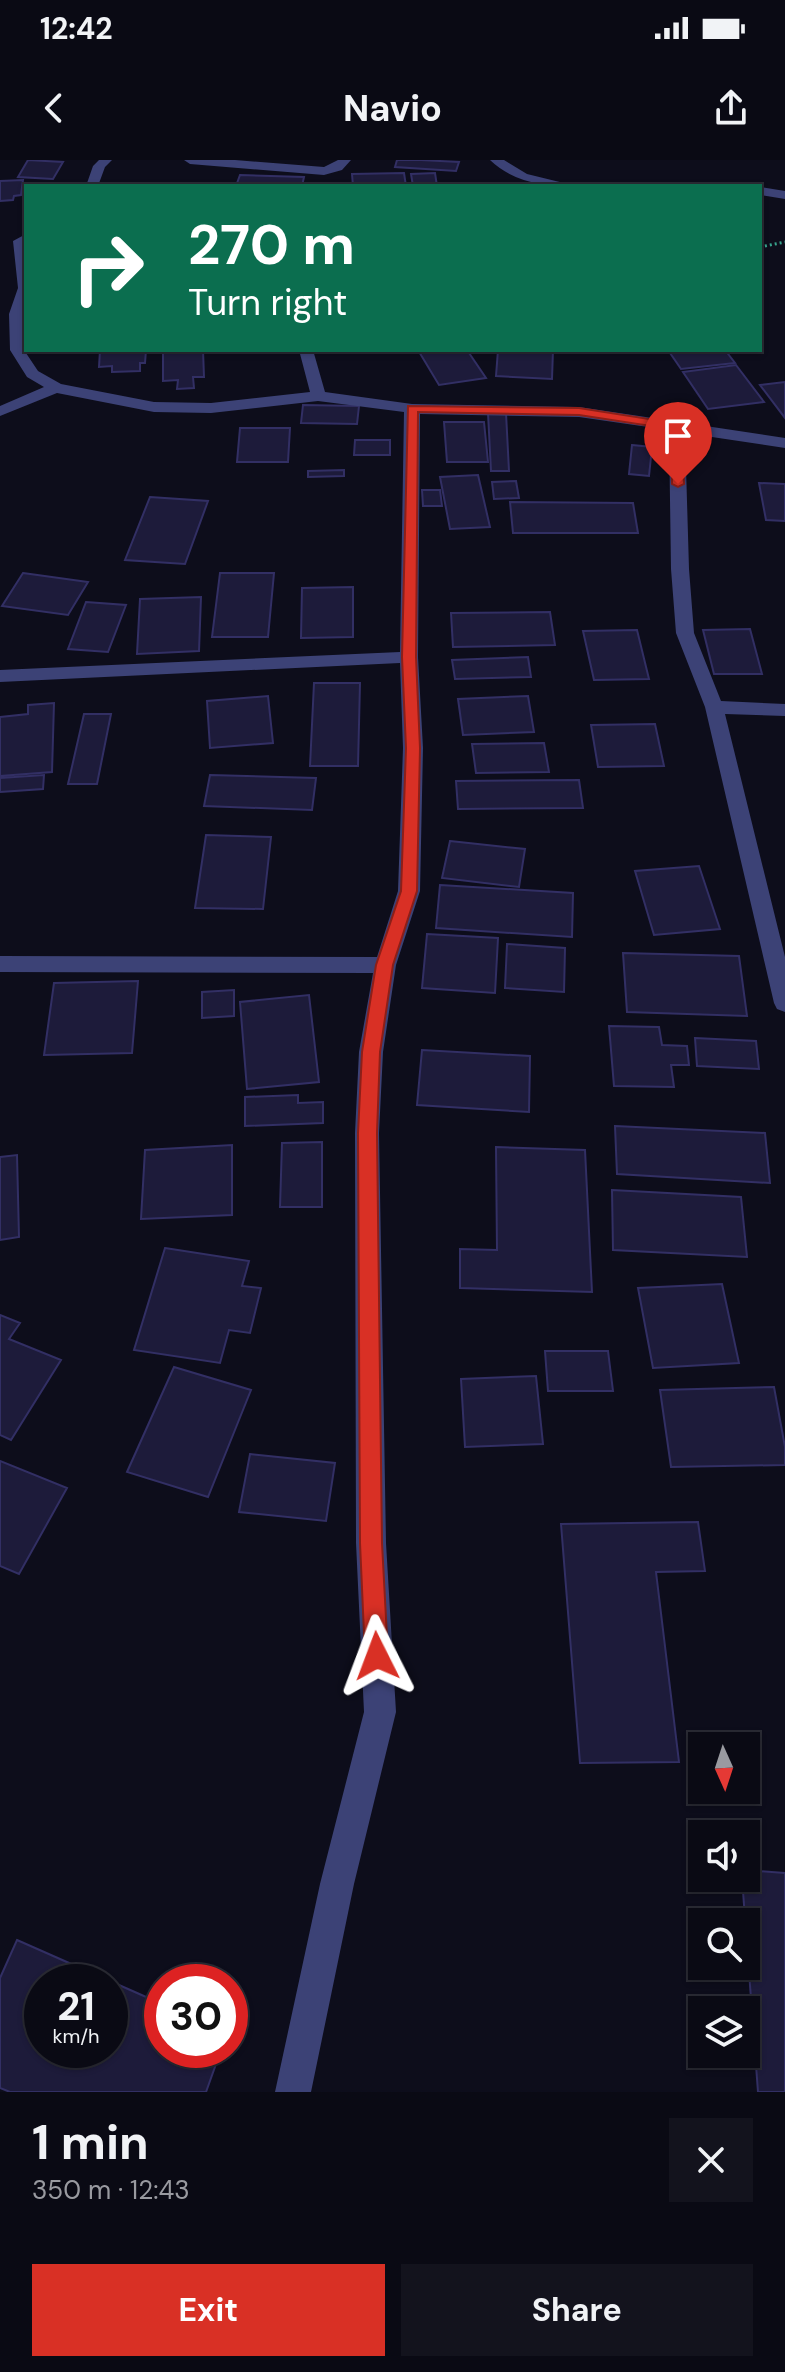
<!DOCTYPE html>
<html lang="en">
<head>
<meta charset="utf-8">
<style>
  body { margin:0; font-family:"DM Sans",sans-serif; background:#13131d; color:#f1f3f6; height:100vh; display:flex; flex-direction:column; font-size:30px; white-space:nowrap }
  * { box-sizing:border-box; margin:0 }
  p { font-size:26px; color:#999aa0 }
  .icon { flex:none; width:44px; height:44px; fill:none; stroke:currentColor; stroke-width:2; stroke-linecap:round; stroke-linejoin:round }
  .map { position:relative; height:1932px; overflow:hidden }
  .details { display:flex; flex-direction:column; background:#0a0a14; flex:1 }
  .details>* { flex:none }
  .guide { position:absolute; left:24px; top:24px; width:738px; height:168px; border-radius:0px; box-shadow:0 2px 6px #0004,0 0 0 2px #2a2b34; background:#0b6e4f; color:#fff; overflow:hidden }
  .needle { width:52px; rotate:177deg }
  .tools { position:absolute; left:688px; top:1572px; display:grid; gap:16px }
  .tools a { display:grid; place-items:center; width:72px; height:72px; border-radius:0px; background:#0a0a14; box-shadow:0 2px 6px #0004,0 0 0 2px #2a2b34; font-size:40px }
  .speed { position:absolute; left:24px; top:1804px; display:flex; gap:16px; font-size:40px; font-weight:700; text-align:center }
  .speed>* { display:grid; place-content:center; width:104px; height:104px; border-radius:50%; background:#0a0a14; box-shadow:0 2px 6px #0004,0 0 0 2px #2a2b34; line-height:1 }
  .speed small { font-size:20px; font-weight:400 }
  .speed .limit { border:12px solid #d22; background:#fff; color:#111 }
  .pin { position:absolute; display:grid; place-items:center; width:68px; height:68px; color:#fff; margin:-82px -34px; border-radius:50% 50% 50% 0; rotate:-45deg; box-shadow:0 0 8px #0007 }
  .pin .icon { rotate:45deg }
  .me { position:absolute; width:88px; margin:-44px; rotate:357deg; stroke-linejoin:round; filter:drop-shadow(0 0 6px #0008) }
  .turn { display:flex; align-items:center; gap:28px; height:168px; padding:0 32px; font-size:36px }
  .turn .icon { width:104px; height:104px; stroke-width:2.5 }
  .turn b { display:block; font-size:56px; line-height:68px }
  .round { display:grid; place-items:center; flex:none; width:84px; height:84px; border-radius:0px; background:#13131d }
  .summary { display:flex; align-items:center; justify-content:space-between; height:136px; padding:0 32px }
  h1 { font-size:48px; font-weight:700; line-height:60px }
  .cta { display:flex; gap:16px; margin-top:auto; padding:16px 32px }
  .cta a { flex:1; height:92px; border-radius:0px; background:#d93025; color:#fff; font-size:32px; font-weight:700; line-height:92px; text-align:center }
  .cta a+a { background:#13131d; color:#f1f3f6 }
  .status { display:flex; justify-content:space-between; align-items:center; height:56px; padding:0 40px; background:#0a0a14; direction:ltr }
  .status svg { height:22px; fill:currentColor }
  header { display:flex; justify-content:space-between; align-items:center; height:104px; padding:0 32px; background:#0a0a14; font-size:36px; font-weight:700 }
  .map>svg:first-child { display:block }
</style>
</head>
<body>
<div class="status"><b>12:42</b><svg viewBox="0 0 49 12"><path d="M0 12V9h3v3zM5 12V6h3v6zM10 12V3h3v9zM15 12V0h3v12zM26 1h20v11H26zM47 4h2v5h-2z"/></svg></div>
<header><svg class="icon" aria-label="back" viewBox="0 0 24 24"><path d="M15 5l-7 7 7 7"/></svg>Navio<svg class="icon" aria-label="share" viewBox="0 0 24 24"><path d="M12 15V3M7 8l5-5 5 5M5 13v7h14v-7"/></svg></header>
<div class="map">
<svg width="785" height="1932" viewBox="0 0 785 1932">
  <rect width="100%" height="100%" fill="#0d0d1b"/>
  <!-- building -->
  <path fill="#1d1b3a" stroke="#322f64" stroke-width="2" fill-rule="evenodd" d="M28 0 63 2 53 19 18 17Z
    M397 0H421L459 2 456 11 395 7Z
    M404 13 406 26H353L352 14Z
    M435 13 437 26H413L411 14Z
    M240 15 304 17 302 26H236Z
    M23 20 21 35 14 36 13 40 0 41V21Z
    M100 190H146L145 203H140V211L112 212V206L99 207Z
    M163 190H203L204 217H193L194 228 177 229 178 220 163 221Z
    M418 190H467L486 218 439 225Z
    M498 190H553L552 219 496 216Z
    M668 190H725L735 203 681 209Z
    M736 205 764 242 708 249 683 212Z
    M785 222V258L760 225Z
    M303 245 359 246 357 264 301 263Z
    M488 253H506L509 311H491Z
    M444 262H484L488 302H447Z
    M240 268H290L288 302H237Z
    M355 280H390V295H354Z
    M632 285 652 287 649 316 629 314Z
    M344 310V316L308 317V311Z
    M478 315 490 367 450 369 440 317Z
    M516 321 519 338 494 339 492 322Z
    M759 323 785 324V361L766 360Z
    M422 330H440L442 346H423Z
    M150 337 208 341 185 404 125 400Z
    M510 342 633 343 638 373H513Z
    M23 413 88 422 68 455 2 446Z
    M220 413H274L268 477H212Z
    M353 427V477L301 478 302 428Z
    M201 437 199 491 137 494 140 439Z
    M86 442 126 445 108 492 68 489Z
    M550 452 555 485 453 487 451 453Z
    M750 469 762 514H714L703 470Z
    M637 470 649 519 594 520 583 471Z
    M528 497 531 517 455 519 452 500Z
    M314 523H360L358 606H310Z
    M268 536 273 583 210 588 207 541Z
    M528 536 534 572 463 575 458 539Z
    M54 543 52 612 0 616V557L28 554V545Z
    M84 554H111L97 624H68Z
    M655 564 664 606 598 607 591 565Z
    M544 583 549 612 476 613 472 584Z
    M44 615 43 629 0 632V618Z
    M210 615 316 618 312 650 204 646Z
    M579 620 583 648 458 649 456 621Z
    M206 675 271 677 263 749 195 748Z
    M450 681 525 689 519 727 442 718Z
    M699 706 720 769 654 775 635 711Z
    M440 725 573 733 572 777 436 768Z
    M427 774 498 778 495 833 422 828Z
    M507 784 565 788 564 832 505 828Z
    M623 793 739 796 747 856 627 852Z
    M138 821 132 893 44 895 54 823Z
    M234 830V856L202 858V832Z
    M309 835 319 922 247 929 240 842Z
    M609 866 659 867 662 885 687 886 689 905H671L674 927 614 926Z
    M695 878 756 881 759 909 697 906Z
    M422 890 530 896 529 952 417 945Z
    M298 935V943L323 942V963L245 966V937Z
    M615 966 765 973 770 1023 617 1014Z
    M322 982V1047H280L282 983Z
    M232 985V1055L141 1059 145 990Z
    M496 987 585 990 592 1132 460 1128V1089L497 1090Z
    M17 995 19 1077 0 1080V997Z
    M612 1030 741 1037 747 1097 613 1090Z
    M165 1088 249 1101 242 1126 261 1128 250 1173 229 1170 220 1203 134 1190Z
    M722 1124 739 1203 653 1208 638 1128Z
    M0 1155 20 1163 9 1179 61 1200 11 1280 0 1275Z
    M545 1191H608L613 1231H548Z
    M174 1207 251 1230 208 1337 127 1312Z
    M536 1216 543 1284 465 1287 461 1219Z
    M774 1227 785 1287V1305L671 1307 660 1230Z
    M250 1294 335 1303 326 1361 239 1352Z
    M0 1301 67 1328 19 1414 0 1406Z
    M698 1362 705 1411 656 1412 679 1602 580 1603 561 1364Z
    M746 1710 785 1713V1932H758L742 1718H746Z
    M17 1780 162 1844V1890H221L206 1932H10L0 1928V1818ZM42 1822H110V1890H42Z"/>
  <g fill="none" stroke-linecap="round" stroke-linejoin="round">
    <!-- path -->
    <path stroke="#38a38d" stroke-width="3" stroke-dasharray="2 3" stroke-linecap="butt" d="M760 87 785 82"/>
    <!-- minor -->
    <path fill="#3c4276" fill-rule="evenodd" d="M99 0H112L105 7 98 26H86L93 6Z
      M184 0H235L324 7 338 0H351L342 10 324 15 190 4Z
      M490 0H504L527 14 576 26C544 26 514 23 490 0Z
      M760 27 785 31V39L760 35Z
      M26 74 24 190 38 211 61 224 154 242 211 243 310 232 299 190H313L325 232 412 244 579 247 785 278V288L685 273 689 409 694 473 721 541 785 544V556L725 554 785 797V852L777 849 774 843 705 547 676 473 671 409 669 270 579 257 420 254 418 497 423 588 420 731 396 805 383 892 379 973 386 1383 396 1552 354 1724 311 1932H275L320 1724 364 1552 356 1383 355 973 359 892 373 813 0 812V796L377 797 398 731 403 588 400 503 0 522V510L400 492 404 252 318 241 211 253 154 252 57 233 0 256V246L44 227 27 217 10 190 9 154 18 128 13 81Z"/>
  </g>
  <!-- route -->
  <path fill="#d93025" stroke="#8d1f18" stroke-width="2" d="M408 246 579 248 681 264 684 324 678 327 672 324 671 269 579 255 418 252 416 497 420 588 417 731 393 805 380 892 377 973 382 1383 388 1496 385 1504 377 1507 369 1504 365 1496 360 1383 358 973 362 892 376 805 401 731 406 588 402 497Z"/>
</svg>
<div class="tools">
<a><svg class="needle" viewBox="-14 -14 28 28"><path d="M0-13l5 13h-10z" fill="#e53935"/><path d="M0 13l5-13h-10z" fill="#999aa0"/></svg></a>
<a><svg class="icon" aria-label="sound" viewBox="0 0 24 24"><path d="M4 9h4l5-4v14l-5-4H4zM17 9q2 3 0 6"/></svg></a>
<a><svg class="icon" aria-label="search" viewBox="0 0 24 24"><circle cx="10" cy="10" r="6"/><path d="M15 15l6 6"/></svg></a>
<a><svg class="icon" aria-label="layers" viewBox="0 0 24 24"><path d="M12 4l9 5-9 5-9-5zM3 14l9 5 9-5"/></svg></a>
</div>
<div class="speed"><div>21<small>km/h</small></div><div class="limit">30</div></div>
<div class="pin" style="left:678px;top:324px;background:#d93025"><svg class="icon" aria-label="arrive" viewBox="0 0 24 24"><path d="M6 21V4h12l-3 4 3 4H6"/></svg></div>
<svg class="me" style="left:377px;top:1496px" viewBox="-20 -20 40 40"><path d="M0-17L14 15 0 8-14 15z" fill="#d93025" stroke="#fff" stroke-width="4"/></svg>
<div class="guide">
<div class="turn"><svg class="icon" aria-label="right" viewBox="0 0 24 24"><path d="M7 20v-9h11M14 6l5 5-5 5"/></svg><div><b>270 m</b>Turn right</div></div>
</div>
</div>
<section class="details">
<div class="summary"><div><h1>1 min</h1><p>350 m · 12:43</p></div><a class="round"><svg class="icon" aria-label="close" viewBox="0 0 24 24"><path d="M6 6l12 12M18 6L6 18"/></svg></a></div>
<div class="cta"><a>Exit</a><a>Share</a></div>
</section>
</body>
</html>
